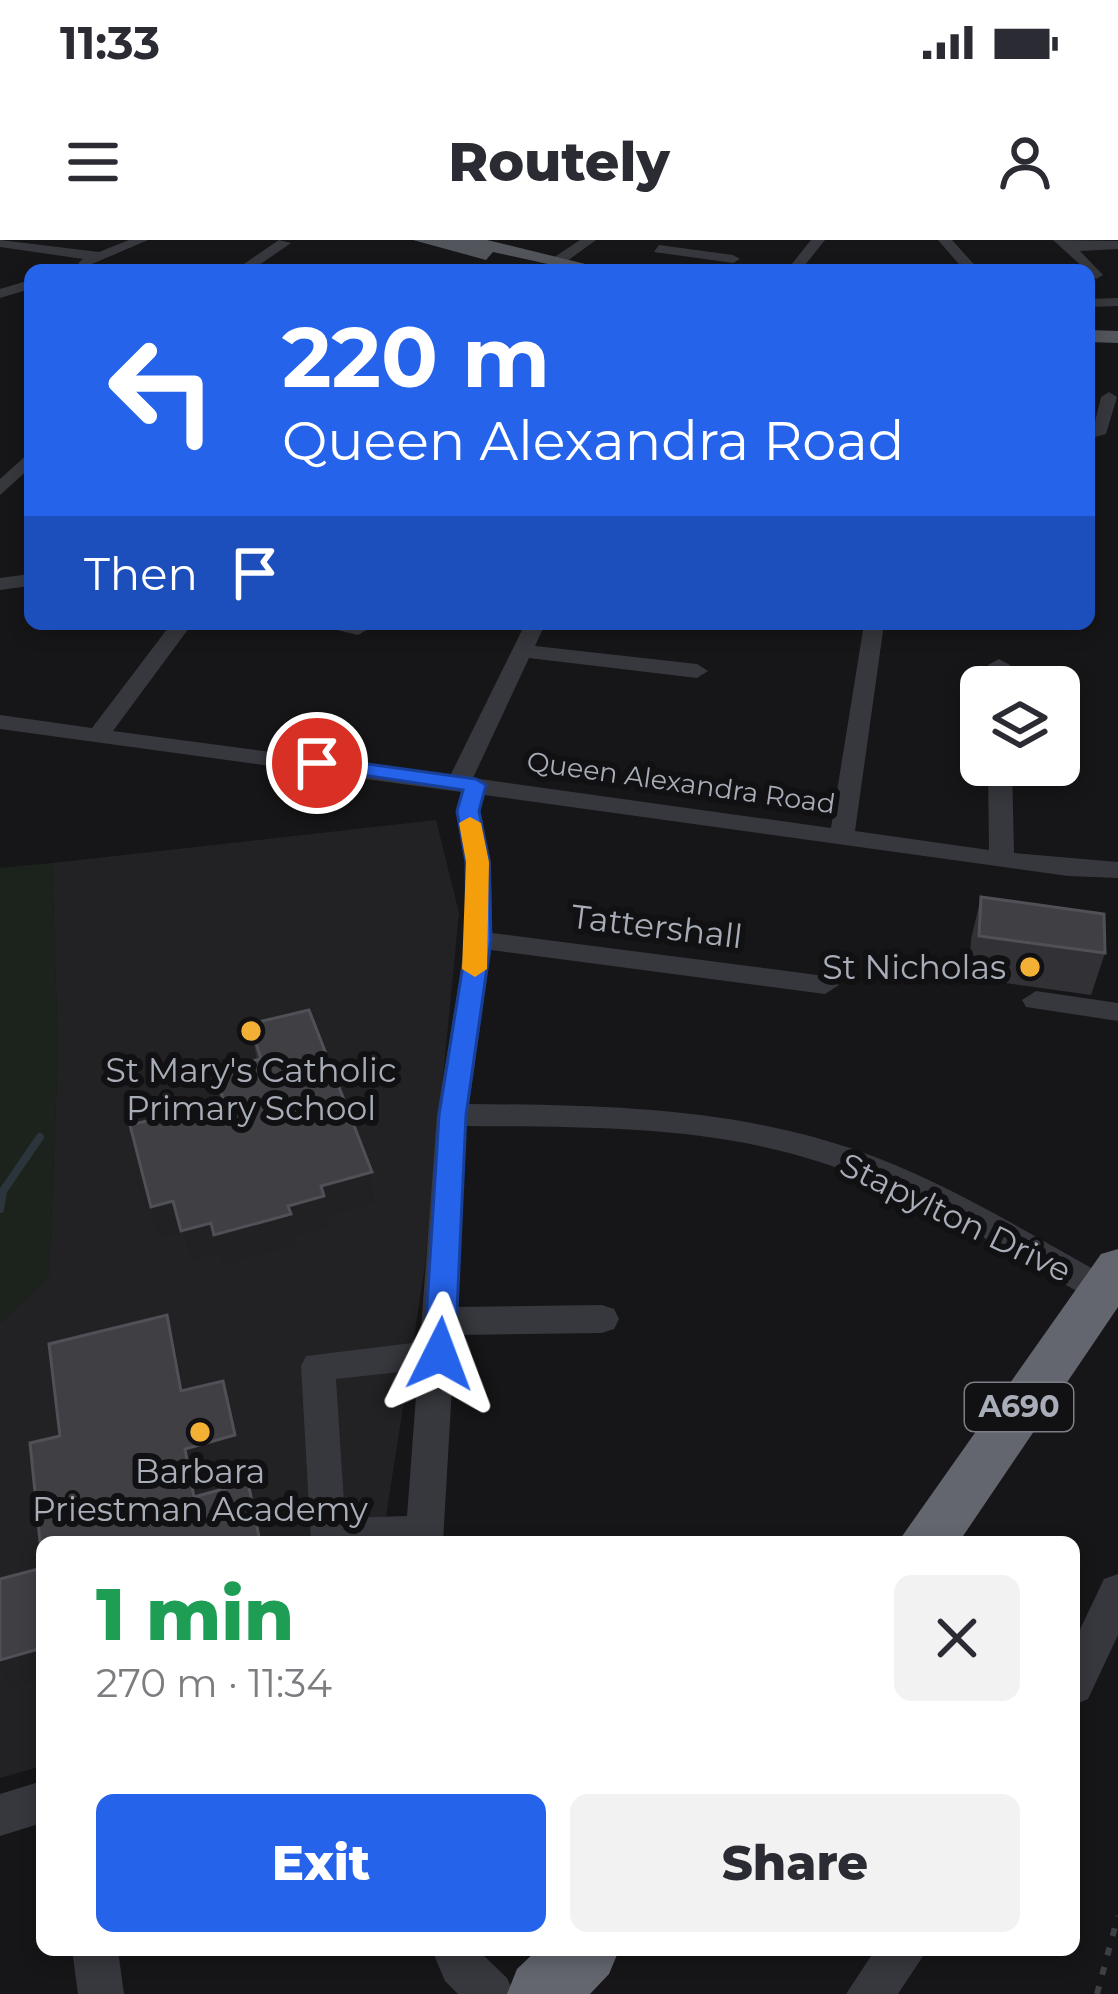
<!DOCTYPE html>
<html lang="en">
<head>
<meta charset="utf-8">
<style>
  body { margin:0; font-family:Montserrat,sans-serif; background:#f2f2f3; color:#2b2b33; height:100vh; display:flex; flex-direction:column; font-size:45px; white-space:nowrap }
  * { box-sizing:border-box; margin:0 }
  p { font-size:39px; color:#7c7c81 }
  .icon { flex:none; width:66px; height:66px; fill:none; stroke:currentColor; stroke-width:2; stroke-linecap:round; stroke-linejoin:round }
  .map { position:relative; flex:1; overflow:hidden }
  .panel { position:absolute; left:36px; top:1296px; width:1044px; height:420px; display:flex; flex-direction:column; background:#fff; border-radius:18px; box-shadow:0 6px 18px #0003 }
  .panel>* { flex:none }
  .hud { position:absolute; left:24px; top:24px; width:1071px; height:366px; border-radius:18px; box-shadow:0 6px 18px #0003; background:#2563eb; color:#fff; overflow:hidden }
  .tools { position:absolute; left:960px; top:426px; display:grid; gap:24px }
  .tools a { display:grid; place-items:center; width:120px; height:120px; border-radius:18px; background:#fff; box-shadow:0 6px 18px #0003; font-size:60px }
  .pin { position:absolute; display:grid; place-items:center; width:102px; height:102px; color:#fff; margin:-51px; border:6px solid #fff; border-radius:50%; box-shadow:0 3px 12px #0007 }
  .me { position:absolute; width:132px; margin:-66px; rotate:3deg; stroke-linejoin:round; filter:drop-shadow(0 0 9px #0008) }
  .turn { display:flex; align-items:center; gap:42px; height:252px; padding:0 60px; font-size:54px }
  .turn .icon { width:156px; height:156px; stroke-width:2.5 }
  .turn b { display:block; font-size:84px; line-height:102px }
  .then { display:flex; align-items:center; height:114px; padding:0 60px; background:#0003; gap:24px; font-size:45px }
  .round { display:grid; place-items:center; flex:none; width:126px; height:126px; border-radius:18px; background:#f2f2f3 }
  .summary { display:flex; align-items:center; justify-content:space-between; height:204px; padding:0 60px }
  h1 { font-size:72px; font-weight:800; line-height:90px; color:#1e9e55 }
  .button { display:flex; gap:24px; margin-top:auto; padding:24px 60px }
  .button a { flex:1; height:138px; border-radius:18px; background:#2563eb; color:#fff; font-size:48px; font-weight:800; line-height:138px; text-align:center }
  .button a+a { background:#f2f2f3; color:#2b2b33 }
  .status { display:flex; justify-content:space-between; align-items:center; height:84px; padding:0 60px; background:#fff; direction:ltr }
  .status svg { height:33px; fill:currentColor }
  header { display:flex; justify-content:space-between; align-items:center; height:156px; padding:0 60px; background:#fff; font-size:54px; font-weight:800 }
  .map>svg:first-child { display:block }
</style>
</head>
<body>
<div class="status"><b>11:33</b><svg viewBox="0 0 49 12"><path d="M0 12V9h3v3zM5 12V6h3v6zM10 12V3h3v9zM15 12V0h3v12zM26 1h20v11H26zM47 4h2v5h-2z"/></svg></div>
<header><svg class="icon" aria-label="menu" viewBox="0 0 24 24"><path d="M4 6h16M4 12h16M4 18h16"/></svg>Routely<svg class="icon" aria-label="person" viewBox="0 0 24 24"><circle cx="12" cy="8" r="4"/><path d="M4 21q1-7 8-7t8 7"/></svg></header>
<div class="map">
<svg width="1118" height="1754" viewBox="0 0 1118 1754">
  <rect width="100%" height="100%" fill="#161618"/>
  <!-- built -->
  <path fill="#222225" d="M436 580 459 673 424 1033 382 1302H42V1526L0 1538V1083L49 1036 58 810 52 623Z"/>
  <!-- green -->
  <path fill="#1c231d" d="M52 623 58 810 49 1036 0 1083V628Z"/>
  <g fill="none" stroke-linecap="round" stroke-linejoin="round">
    <!-- stream -->
    <path stroke="#2c353c" stroke-width="8" d="M0 969 3 951 40 897"/>
    <!-- path-far1 -->
    <path stroke="#3d3f44" stroke-width="3" stroke-dasharray="3 4.5" stroke-linecap="butt" d="M619 26 637 30"/>
    <!-- path -->
    <path stroke="#3d3f44" stroke-width="6" stroke-dasharray="8 12" stroke-linecap="butt" d="M1097 1754 1118 1676"/>
    <!-- minor -->
    <path fill="#37383d" fill-rule="evenodd" d="M0 0 99 12 129 0H148L85 27 78 23 83 19 0 7Z
      M279 0 291 3 252 30H235Z
      M580 0H596L563 24H553V18Z
      M811 0H825L801 30H787Z
      M938 0H952L979 30H964Z
      M1053 0 1118 1V9L1080 11 1103 35 1096 39Z
      M659 5 733 15 740 19 733 23 654 12Z
      M383 26 389 27 391 30H376Z
      M30 40V49L0 58V49Z
      M1118 58V66L1089 67V59Z
      M1109 152 1117 157 1106 194 1091 198 1101 157Z
      M30 212V228L0 255V239Z
      M30 334V346L0 350V338Z
      M171 384H192L113 491 450 536 525 384H545L535 406 697 424 708 431 697 438 529 418 473 538 831 588 864 384H884L855 591 989 610 988 525H1012L1014 613 1118 622V638L1068 636 484 555 480 571 491 622 492 693 825 736 839 745 825 754 491 710 469 864C597 865 727 867 850 908 943 939 1027 993 1113 1040L1118 1049 1113 1058 1101 1062 1089 1058C1005 1011 921 956 829 925 713 885 587 887 466 886L456 1067 602 1065 614 1069 619 1079 614 1089 602 1093 455 1095 443 1302H311L301 1126 306 1116 420 1102 437 875 466 700 465 622 456 571 461 552 0 489V475L92 488ZM418 1130 407 1276 345 1278 336 1139Z
      M312 384H363L368 389 358 395Z
      M999 419 1010 425V447H988V425Z
      M1036 751 1118 763V781L1026 767 1022 760Z
      M1118 1334V1395L1088 1459 1074 1465V1402L1104 1339Z
      M42 1541V1583L0 1596V1554Z
      M72 1710H118L124 1754H78Z
      M432 1710H478L507 1738 514 1754H458L445 1741Z
      M875 1710H927L898 1754H846Z"/>
    <!-- major -->
    <path fill="#53555c" fill-rule="evenodd" d="M413 0H487L610 30H575L493 12 486 20Z
      M1089 90 1118 91V103L1089 102Z"/>
    <!-- highway -->
    <path fill="#63666e" fill-rule="evenodd" d="M1118 1009V1067L959 1302H898L1101 1014Z
      M537 1710H619L609 1734 590 1754H507L517 1729Z"/>
  </g>
  <!-- wall -->
  <path fill="#323236" d="M981 657 1105 713 1091 755 969 738 971 699Z
    M250 784 372 932 376 964 328 978 330 988 295 997 297 1006 222 1027 219 1015 190 1023 182 993 160 999 221 862 214 830 257 820Z"/>
  <!-- shaded-wall -->
  <path fill="#212124" d="M372 932 376 964 328 978 330 988 295 997 297 1006 222 1027 214 995 288 966 321 946Z
    M173 961 211 983 219 1015 190 1023 182 993 160 999 151 967Z
    M167 1075 176 1106 191 1182 181 1151Z
    M223 1141 243 1226 195 1239 204 1286 194 1257 185 1209Z
    M42 1408V1439L12 1448 0 1428V1420Z"/>
  <!-- building -->
  <path fill="#3f3f44" stroke="#4f5156" stroke-width="3" d="M981 657 1104 674 1105 713 979 696Z
    M309 770 372 932 321 946 324 956 288 966 291 974 214 995 211 983 181 991 173 961 151 967 130 885 224 862 214 830 261 819 250 784Z
    M167 1075 181 1151 223 1141 235 1195 185 1209 194 1257 248 1242 260 1302H42V1321L30 1203 60 1196 49 1104Z
    M42 1328V1408L0 1420V1339Z"/>
  <!-- route -->
  <path fill="#2563eb" stroke="#184099" stroke-width="3" d="M317 517 476 539 486 545 479 571 489 622 491 700 466 875 455 1114 440 1127 424 1114 439 875 467 700 466 622 457 571 463 550 309 527V518Z"/>
  <!-- slow -->
  <path fill="#f59e0b" d="M470 577 481 583 489 622 487 729 475 737 462 729 466 622 459 583Z"/>
  <!-- markers -->
  <g fill="#f2b134" stroke="#111113" stroke-width="4.5">
    <circle cx="1030" cy="727" r="12"/>
    <circle cx="251" cy="791" r="12"/>
    <circle cx="200" cy="1192" r="12"/>
  </g>
  <g text-anchor="middle" stroke-width="12" stroke-linejoin="round" paint-order="stroke">
    <!-- far-street labels -->
    <g font-size="27" fill="#a8adb8" stroke="#111113">
      <text transform="translate(681 543) rotate(8)" y="9">Queen Alexandra Road</text>
    </g>
    <!-- shield labels -->
    <rect fill="#111113" stroke="#7b7e86" stroke-width="3" x="965" y="1143" width="108" height="48" rx="9"/>
    <g font-size="30" font-weight="bold" fill="#a8adb8">
      <text x="1019" y="1177">A690</text>
    </g>
    <!-- street labels -->
    <g font-size="33" fill="#a8adb8" stroke="#111113">
      <text transform="translate(657 686) rotate(7)" y="12">Tattershall</text>
      <text transform="translate(956 977) rotate(26)" y="12">Stapylton Drive</text>
    </g>
    <!-- poi labels -->
    <g font-size="33" fill="#a8adb8" stroke="#111113">
      <text x="1006" y="739" text-anchor="end">St Nicholas</text>
      <text x="251" y="842">St Mary's Catholic<tspan x="251" dy="38">Primary School</tspan></text>
      <text x="200" y="1243">Barbara<tspan x="200" dy="38">Priestman Academy</tspan></text>
    </g>
  </g>
</svg>
<div class="tools">
<a><svg class="icon" aria-label="layers" viewBox="0 0 24 24"><path d="M12 4l9 5-9 5-9-5zM3 14l9 5 9-5"/></svg></a>
</div>
<div class="pin" style="left:317px;top:523px;background:#d93025"><svg class="icon" aria-label="arrive" viewBox="0 0 24 24"><path d="M6 21V4h12l-3 4 3 4H6"/></svg></div>
<svg class="me" style="left:440px;top:1114px" viewBox="-20 -20 40 40"><path d="M0-17L14 15 0 8-14 15z" fill="#2563eb" stroke="#fff" stroke-width="4"/></svg>
<div class="hud">
<div class="turn"><svg class="icon" aria-label="left" viewBox="0 0 24 24"><path d="M17 20v-9H6M10 6l-5 5 5 5"/></svg><div><b>220 m</b>Queen Alexandra Road</div></div>
<div class="then">Then<svg class="icon" aria-label="arrive" viewBox="0 0 24 24"><path d="M6 21V4h12l-3 4 3 4H6"/></svg></div>
</div>
<section class="panel">
<div class="summary"><div><h1>1 min</h1><p>270 m · 11:34</p></div><a class="round"><svg class="icon" aria-label="close" viewBox="0 0 24 24"><path d="M6 6l12 12M18 6L6 18"/></svg></a></div>
<div class="button"><a>Exit</a><a>Share</a></div>
</section>
</div>
</body>
</html>
